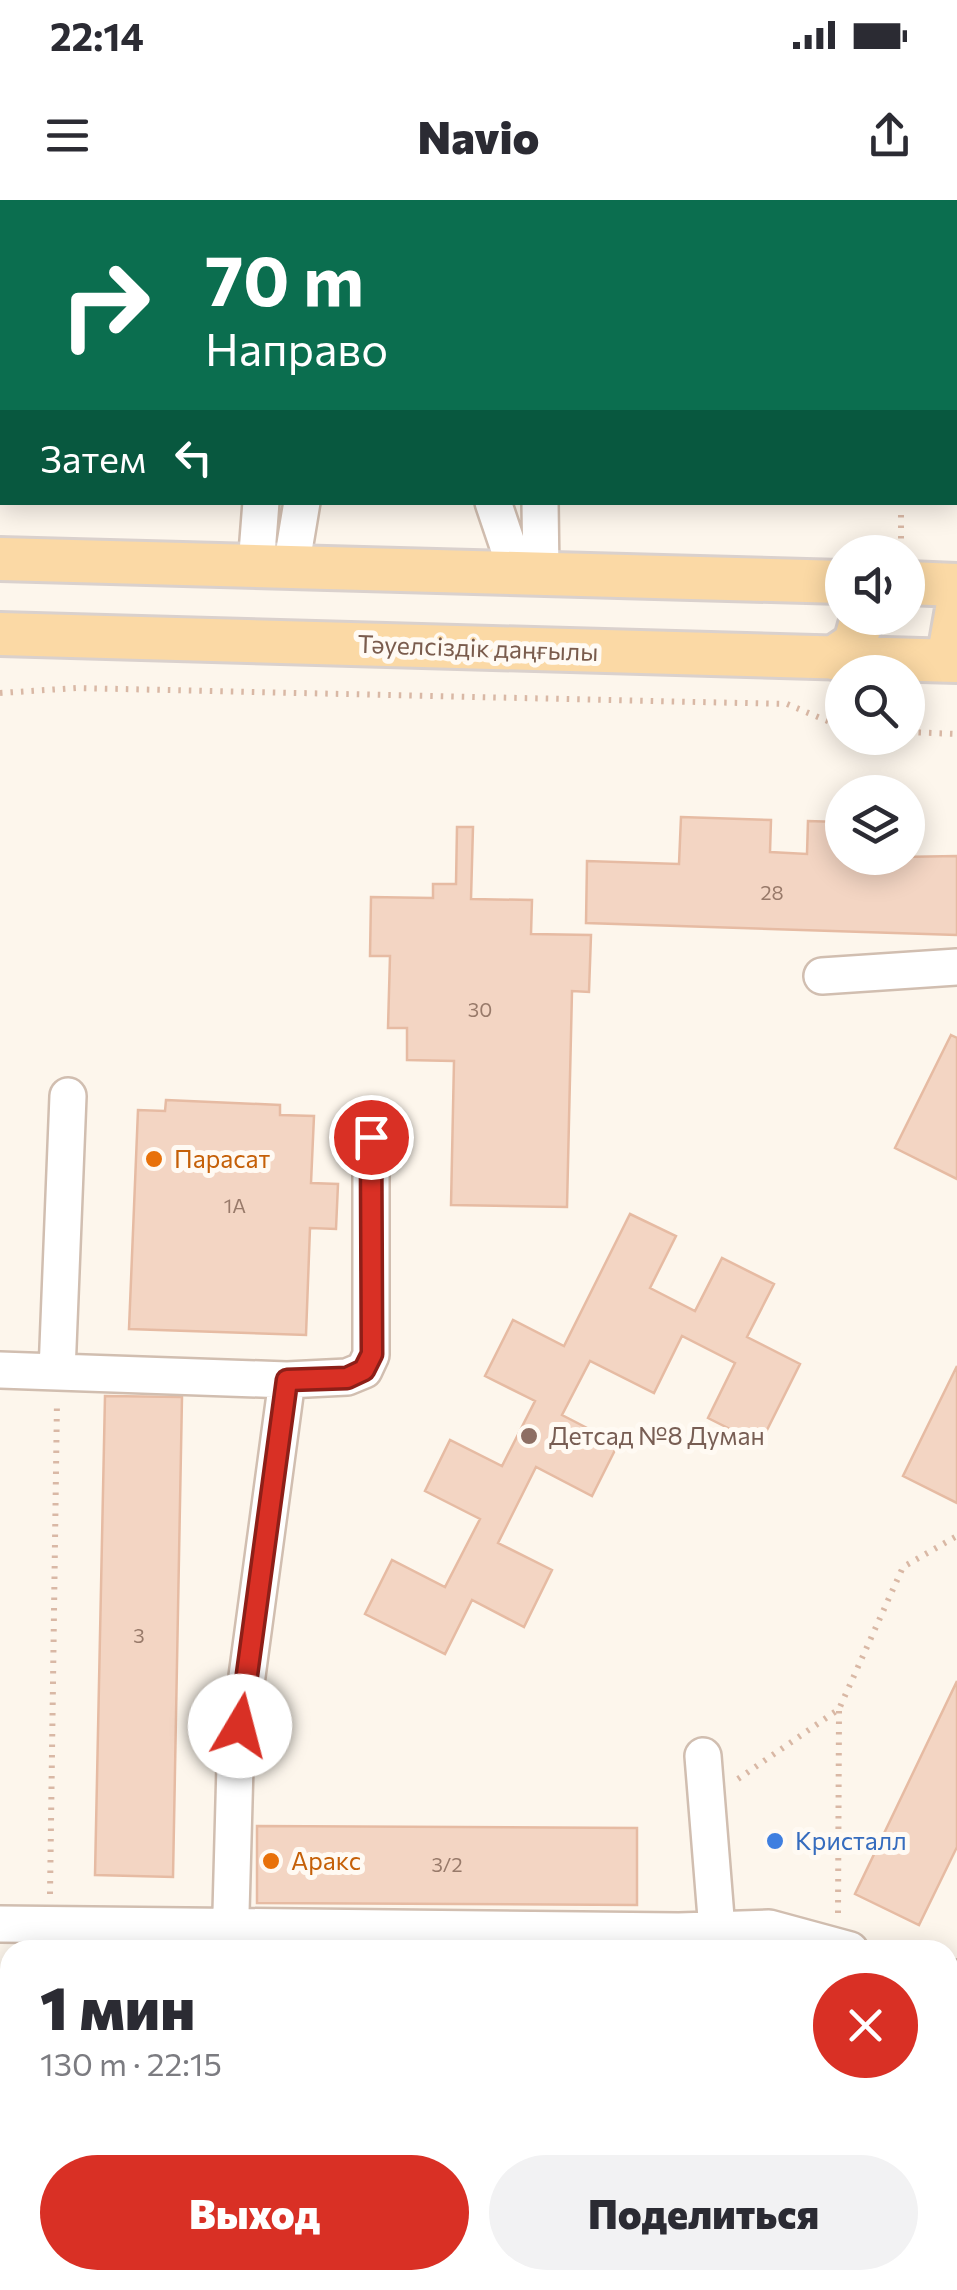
<!DOCTYPE html>
<html lang="ru">
<head>
<meta charset="utf-8">
<style>
  body { margin:0; font-family:Commissioner,sans-serif; background:#f2f2f3; color:#2b2b33; height:100vh; display:flex; flex-direction:column; font-size:38px; white-space:nowrap }
  * { box-sizing:border-box; margin:0 }
  p { font-size:32px; color:#7c7c81 }
  .icon { flex:none; width:55px; height:55px; fill:none; stroke:currentColor; stroke-width:2; stroke-linecap:round; stroke-linejoin:round }
  .map { position:relative; flex:1; overflow:hidden }
  .drawer { position:absolute; left:0px; top:1740px; width:958px; height:350px; display:flex; flex-direction:column; background:#fff; border-radius:30px 30px 0 0; box-shadow:0 5px 25px #0003 }
  .drawer>* { flex:none }
  .guide { position:absolute; left:0px; top:0px; width:958px; height:305px; box-shadow:0 5px 25px #0003; background:#0b6e4f; color:#fff; overflow:hidden }
  .fabs { position:absolute; left:825px; top:335px; display:grid; gap:20px }
  .fabs a { display:grid; place-items:center; width:100px; height:100px; border-radius:50%; background:#fff; box-shadow:0 5px 25px #0003; font-size:50px }
  .pin { position:absolute; display:grid; place-items:center; width:85px; height:85px; color:#fff; margin:-42px; border:5px solid #fff; border-radius:50%; box-shadow:0 2px 10px #0007 }
  .me { position:absolute; width:110px; margin:-55px; rotate:8deg; stroke-linejoin:round; filter:drop-shadow(0 0 8px #0008) }
  .turn { display:flex; align-items:center; gap:35px; height:210px; padding:0 40px; font-size:45px }
  .turn .icon { width:130px; height:130px; stroke-width:2.5 }
  .turn b { display:block; font-size:70px; line-height:85px }
  .then { display:flex; align-items:center; height:95px; padding:0 40px; background:#0003; gap:20px; font-size:38px }
  .round { display:grid; place-items:center; flex:none; width:105px; height:105px; border-radius:52px; background:#f2f2f3 }
  .head { display:flex; align-items:center; justify-content:space-between; height:170px; padding:0 40px }
  h1 { font-size:60px; font-weight:800; line-height:75px }
  .action { display:flex; gap:20px; margin-top:auto; padding:20px 40px }
  .action a { flex:1; height:115px; border-radius:60px; background:#d93025; color:#fff; font-size:40px; font-weight:800; line-height:115px; text-align:center }
  .action a+a { background:#f2f2f3; color:#2b2b33 }
  .status { display:flex; justify-content:space-between; align-items:center; height:70px; padding:0 50px; background:#fff; direction:ltr }
  .status svg { height:28px; fill:currentColor }
  header { display:flex; justify-content:space-between; align-items:center; height:130px; padding:0 40px; background:#fff; font-size:45px; font-weight:800 }
  .map>svg:first-child { display:block }
</style>
</head>
<body>
<div class="status"><b>22:14</b><svg viewBox="0 0 49 12"><path d="M0 12V9h3v3zM5 12V6h3v6zM10 12V3h3v9zM15 12V0h3v12zM26 1h20v11H26zM47 4h2v5h-2z"/></svg></div>
<header><svg class="icon" aria-label="menu" viewBox="0 0 24 24"><path d="M4 6h16M4 12h16M4 18h16"/></svg>Navio<svg class="icon" aria-label="share" viewBox="0 0 24 24"><path d="M12 15V3M7 8l5-5 5 5M5 13v7h14v-7"/></svg></header>
<div class="map">
<svg width="957" height="2090" viewBox="0 0 957 2090">
  <rect width="100%" height="100%" fill="#fdf6ec"/>
  <!-- education -->
  <path fill="#f3e8fa" d="M948 1845 957 1850V2090H791L796 2080H948Z"/>
  <!-- building -->
  <path fill="#f3d5c3" stroke="#e6bba3" stroke-width="2.5" d="M624 0H715L624 2Z
    M881 0H957V129L955 2H881Z
    M681 617 771 620 770 652 807 654 808 621 840 622 839 652H842V658L957 656V735L586 723 587 661 679 664Z
    M457 627H473L471 699 532 700 531 734 591 735 589 792 572 791 567 1007 451 1005 454 861 407 860V828H388L390 756H370L371 697 433 698V684H456Z
    M951 835 957 838V979L895 948Z
    M166 900 280 905V915L314 916 311 983 338 984 336 1029 310 1028 306 1135 129 1129 138 910 165 911Z
    M630 1014 676 1036 650 1088 695 1111 722 1058 774 1084 747 1137 800 1164 760 1244 708 1218 735 1163 682 1136 654 1193 590 1161 562 1215 618 1244 592 1296 536 1267 498 1343 552 1370 524 1427 472 1400 445 1454 365 1414 392 1360 445 1387 480 1319 425 1291 450 1240 502 1266 535 1201 485 1176 513 1120 564 1146Z
    M957 1166V1303L903 1276Z
    M105 1196 182 1197 173 1677 95 1675Z
    M957 1481V1647L919 1725 855 1694Z
    M257 1626 637 1628V1705L257 1703Z
    M106 2080H186V2090H106Z
    M243 2080H291L290 2090H243Z
    M532 2080H593V2090H532Z
    M375 2081H407V2090H374Z
    M305 2082H341V2090H305Z"/>
  <g fill="none" stroke-linecap="round" stroke-linejoin="round">
    <!-- minor casing -->
    <g stroke="#d1beb0" stroke-width="40">
      <path id="minor" d="M457 2V0
        M547 2V0
        M0 231 2 230
        M493 302 517 373
        M540 302 541 374
        M256 366 261 302
        M291 368 302 302
        M822 776 957 767
        M0 1170 287 1180 347 1177 364 1170 371 1155V937
        M57 1172 68 896
        M703 1556 717 1730
        M0 1724 679 1731 769 1728 850 1750
        M230 1749 235 1565 287 1180
        M950 1792 957 1778
        M222 2090V2080
        M676 2090V2080"/>
    </g>
    <!-- major casing -->
    <g stroke="#dad1cd" stroke-width="48">
      <path id="major" d="M0 359 842 382
        M908 383 957 385
        M957 409 951 443 957 451
        M0 434 957 461
        M833 458 855 443 862 418"/>
    </g>
    <!-- path -->
    <path stroke="#d9b8a5" stroke-width="6" stroke-dasharray="2.5 8" stroke-linecap="butt" d="M901 315V351
      M0 493 77 488 787 504 842 527
      M908 532 957 534
      M738 1579 839 1509 903 1367 957 1336
      M50 1694 57 1201
      M838 1713 839 1511
      M34 2090V2080
      M776 2090 781 2080"/>
    <!-- minor -->
    <use href="#minor" stroke="#fff" stroke-width="35"/>
    <!-- major -->
    <use href="#major" stroke="#fbd9a5" stroke-width="42"/>
  </g>
  <g fill="none" stroke-linecap="round" stroke-linejoin="round">
    <!-- route casing -->
    <g stroke="#8d1f18" stroke-width="25">
      <path id="route" d="M240 1526 287 1180 347 1178 364 1170 372 1154 371 937"/>
    </g>
    <!-- route -->
    <use href="#route" stroke="#d93025" stroke-width="18"/>
  </g>
  <!-- markers -->
  <g fill="#e8710a" stroke="#fffaf3" stroke-width="4">
    <circle cx="154" cy="959" r="10"/>
    <circle cx="271" cy="1661" r="10"/>
  </g>
  <circle fill="#8d6e63" stroke="#fffaf3" stroke-width="4" cx="529" cy="1236" r="10"/>
  <circle fill="#3f7fe0" stroke="#fffaf3" stroke-width="4" cx="775" cy="1641" r="10"/>
  <g text-anchor="middle" stroke-width="10" stroke-linejoin="round" paint-order="stroke">
    <!-- number labels -->
    <g font-size="20" fill="#987a6a">
      <text x="772" y="700">28</text>
      <text x="480" y="817">30</text>
      <text x="235" y="1013">1А</text>
      <text x="139" y="1443">3</text>
      <text x="447" y="1672">3/2</text>
    </g>
    <!-- street labels -->
    <g font-size="25" fill="#7a5c4d" stroke="#fffaf3">
      <text transform="translate(478 448) rotate(2)" y="9">Тәуелсіздік даңғылы</text>
    </g>
    <!-- food labels -->
    <g font-size="25" fill="#c56008" stroke="#fffaf3" text-anchor="start">
      <text x="174" y="968">Парасат</text>
      <text x="291" y="1670">Аракс</text>
    </g>
    <!-- education labels -->
    <g font-size="25" fill="#785e54" stroke="#fffaf3" text-anchor="start">
      <text x="549" y="1245">Детсад №8 Думан</text>
    </g>
    <!-- shop labels -->
    <g font-size="25" fill="#366cbe" stroke="#fffaf3" text-anchor="start">
      <text x="795" y="1650">Кристалл</text>
    </g>
  </g>
</svg>
<div class="fabs">
<a><svg class="icon" aria-label="sound" viewBox="0 0 24 24"><path d="M4 9h4l5-4v14l-5-4H4zM17 9q2 3 0 6"/></svg></a>
<a><svg class="icon" aria-label="search" viewBox="0 0 24 24"><circle cx="10" cy="10" r="6"/><path d="M15 15l6 6"/></svg></a>
<a><svg class="icon" aria-label="layers" viewBox="0 0 24 24"><path d="M12 4l9 5-9 5-9-5zM3 14l9 5 9-5"/></svg></a>
</div>
<div class="pin" style="left:371px;top:937px;background:#d93025"><svg class="icon" aria-label="arrive" viewBox="0 0 24 24"><path d="M6 21V4h12l-3 4 3 4H6"/></svg></div>
<svg class="me" style="left:240px;top:1526px" viewBox="-20 -20 40 40"><circle r="19" fill="#fff"/><path d="M0-13L10 11 0 6-10 11z" fill="#d93025"/></svg>
<div class="guide">
<div class="turn"><svg class="icon" aria-label="right" viewBox="0 0 24 24"><path d="M7 20v-9h11M14 6l5 5-5 5"/></svg><div><b>70 m</b>Направо</div></div>
<div class="then">Затем<svg class="icon" aria-label="left" viewBox="0 0 24 24"><path d="M17 20v-9H6M10 6l-5 5 5 5"/></svg></div>
</div>
<section class="drawer">
<div class="head"><div><h1>1 мин</h1><p>130 m · 22:15</p></div><a class="round" style="background:#d93025;color:#fff"><svg class="icon" aria-label="close" viewBox="0 0 24 24"><path d="M6 6l12 12M18 6L6 18"/></svg></a></div>
<div class="action"><a>Выход</a><a>Поделиться</a></div>
</section>
</div>
</body>
</html>
